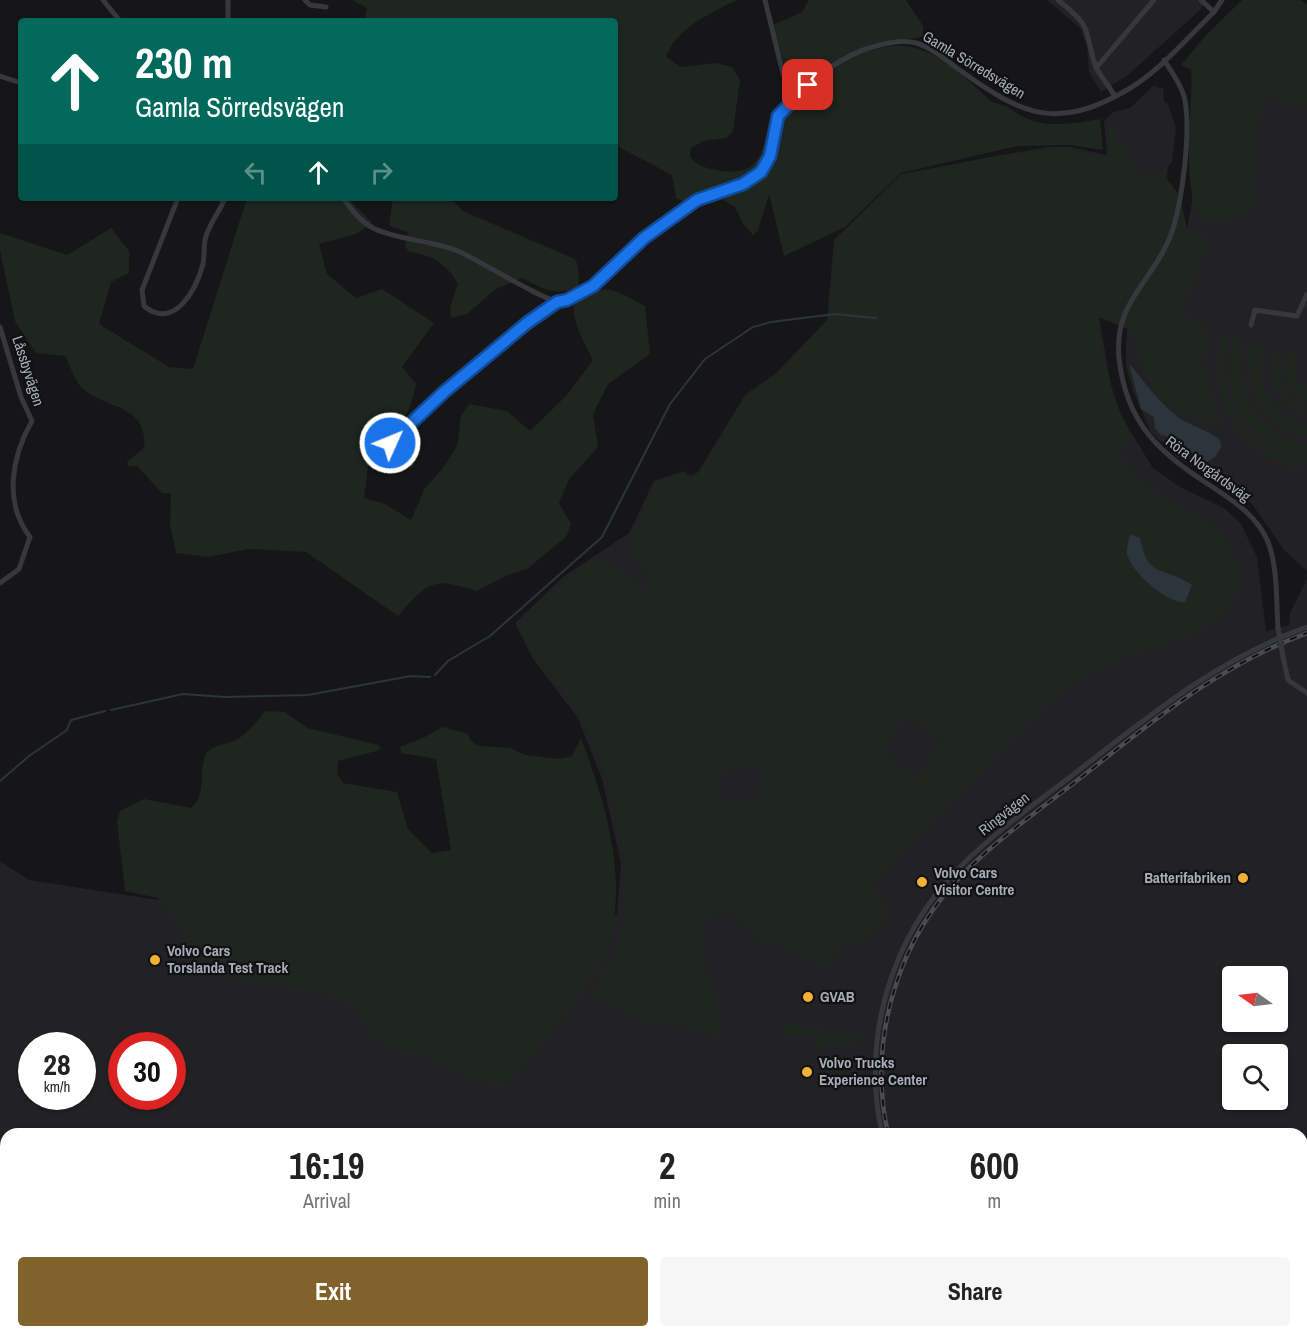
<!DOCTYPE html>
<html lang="en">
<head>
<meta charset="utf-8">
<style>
  body { margin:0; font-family:"Archivo Narrow",sans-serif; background:#f6f6f6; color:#222; height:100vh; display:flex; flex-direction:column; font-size:22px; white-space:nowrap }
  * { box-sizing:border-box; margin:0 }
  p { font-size:20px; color:#767676 }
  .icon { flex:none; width:33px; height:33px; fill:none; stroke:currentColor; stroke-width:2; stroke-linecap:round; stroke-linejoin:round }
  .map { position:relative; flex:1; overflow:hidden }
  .sheet { position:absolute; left:0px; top:1128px; width:1308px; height:210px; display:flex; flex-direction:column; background:#fff; border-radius:18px 18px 0 0; box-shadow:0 2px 4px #0004 }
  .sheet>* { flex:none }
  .banner { position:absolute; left:18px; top:18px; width:600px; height:183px; border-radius:6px; box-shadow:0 2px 4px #0004; background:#00695c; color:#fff; overflow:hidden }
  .needle { width:39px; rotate:284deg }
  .controls { position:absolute; left:1222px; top:966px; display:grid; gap:12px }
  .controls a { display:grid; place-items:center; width:66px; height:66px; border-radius:6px; background:#fff; box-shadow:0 2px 4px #0004; font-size:30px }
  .speed { position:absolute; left:18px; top:1032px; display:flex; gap:12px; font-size:30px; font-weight:700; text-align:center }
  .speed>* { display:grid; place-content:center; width:78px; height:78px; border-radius:50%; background:#fff; box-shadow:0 2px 4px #0004; line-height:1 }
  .speed small { font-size:15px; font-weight:400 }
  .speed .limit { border:9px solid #d22; background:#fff; color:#111 }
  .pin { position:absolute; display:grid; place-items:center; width:51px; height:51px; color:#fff; margin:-26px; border-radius:12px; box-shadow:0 3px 9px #0006 }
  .me { position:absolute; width:66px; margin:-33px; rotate:46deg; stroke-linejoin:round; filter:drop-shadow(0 0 4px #0008) }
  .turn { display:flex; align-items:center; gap:21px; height:126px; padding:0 18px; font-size:27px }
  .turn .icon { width:78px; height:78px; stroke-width:2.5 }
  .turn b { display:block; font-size:42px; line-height:51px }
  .lanes { display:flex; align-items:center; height:57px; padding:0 18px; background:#0003; justify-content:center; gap:30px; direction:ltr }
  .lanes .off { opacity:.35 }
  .eta { display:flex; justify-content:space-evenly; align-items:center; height:102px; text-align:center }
  .eta b { font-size:36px; font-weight:800; line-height:42px }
  .button { display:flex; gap:12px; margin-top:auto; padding:12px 18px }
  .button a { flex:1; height:69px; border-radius:6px; background:#80622a; color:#fff; font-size:24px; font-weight:800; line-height:69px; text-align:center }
  .button a+a { background:#f6f6f6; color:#222 }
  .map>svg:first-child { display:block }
</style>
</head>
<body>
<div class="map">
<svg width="1307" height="1338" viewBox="0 0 1307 1338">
  <rect width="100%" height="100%" fill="#161618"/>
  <!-- built -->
  <path fill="#222225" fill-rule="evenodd" d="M1047 0H1206L1200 10 1128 75 1101 92 1089 72 1087 46 1080 28Z
    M1307 54V571L1284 550 1252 504 1177 457 1151 432 1133 391 1126 365V342L1128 326 1186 235 1192 202 1197 101Z
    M1154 85 1160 89 1163 87 1164 101 1168 104 1176 128 1172 162 1168 167 1166 183 1110 314 1099 318 1111 385 1121 416 1153 468 1180 487 1224 508 1241 524 1257 557 1266 631 1289 625 1290 613 1307 579V1338H760L745 1332H1302V1134H6V1144L0 1142V861L29 880 158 900 236 899 617 915 621 864 602 779 578 718 533 659 515 623 563 577 629 533 654 481 684 471 691 476 698 472 745 395 776 373 827 320 834 240 901 174 1047 147H1070L1107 155 1104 121 1113 112 1130 108ZM1233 976H1278V1022H1233ZM32 1046H82V1096H32ZM122 1046H172V1096H122ZM1233 1054H1278V1100H1233Z"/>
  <!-- green -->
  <path fill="#1e261f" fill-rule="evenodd" d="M352 0H737C712 12 675 29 666 57L681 67 716 63 732 67 740 80 733 131 726 138 703 141 690 149V157C700 168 708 168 722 171 766 177 761 142 774 114 778 103 788 93 795 84L787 76 773 25 802 12 809 0H906L923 26V37L872 44 871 51C922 32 955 69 990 100 994 104 999 103 1003 105 1010 107 1016 114 1023 117 1047 129 1075 123 1100 119L1103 150 1070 145 1017 146 901 173 845 227 784 256 769 194 758 230 753 235 743 224 735 207 718 197 724 186 684 202 676 198 672 175 615 145V21H364L367 8Z
    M1242 0H1300L1307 4V107L1267 96C1252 113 1252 183 1253 208L1234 219 1205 222C1178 198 1194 106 1191 70L1181 65 1206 35Z
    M1108 123 1120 135 1139 175H1164L1180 196 1187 229 1207 236 1200 270 1182 304 1181 313 1204 327 1207 336 1201 362 1222 427C1203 424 1161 406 1152 389 1143 371 1138 350 1132 331L1099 317C1100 349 1111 400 1128 427L1127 432 1131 438 1116 449C1128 468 1143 484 1162 497 1190 517 1225 521 1235 559 1253 624 1186 637 1142 651 1125 657 1108 664 1092 672 1052 694 1025 727 994 759 953 801 911 842 871 885L888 911 880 925 862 944 843 942 826 966 778 943 768 948 749 931 735 913 702 915 706 975C718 991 718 1014 720 1033L714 1037 699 1027 651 1024 590 995C601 979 614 961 619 943 637 879 613 782 585 724 574 701 553 681 538 661 530 650 525 637 519 625L542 599 594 558 629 577 645 591 649 576 634 559 629 539 656 482 684 473 691 478 698 474 745 396 777 374 828 320 835 240 902 175 1000 155 1048 149 1072 150 1109 158ZM907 713 944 741 916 780 882 751ZM763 766 766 797 720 802 718 771Z
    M247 198H348L372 223 356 234 319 244 327 274 356 298 382 289 434 323 402 367 416 384C408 422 399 428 370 451L364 498 385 504 411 520 425 488 443 468 457 446 461 416 469 404 507 411 530 431 567 395 593 360C579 332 569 319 576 287 556 297 541 288 522 278L496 289 467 314 451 318 450 308 458 284C448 265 431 254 409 252L405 246 408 232 389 226 393 198H450L463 211 575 259C582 271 575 284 582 297 609 281 620 294 645 306L650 354 608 384 593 414 598 447 569 479 559 503 571 524 566 537 527 569 508 575 476 591C433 576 427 583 398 616L306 552 248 549 209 557 176 553 170 524 171 494 162 493 137 466H128L127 462 144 448C148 404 108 410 83 389 75 382 70 365 65 356L36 353 15 321 0 250V233L67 255 111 228 129 251V273L111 282 99 324 169 367 193 369Z
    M1229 331 1244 345C1236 382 1247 417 1281 436 1289 441 1299 446 1307 443V463C1299 455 1290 455 1279 449 1255 438 1238 415 1231 390 1226 370 1236 348 1229 331Z
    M1227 334C1229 345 1223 359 1224 371 1225 419 1259 451 1303 462V468C1250 466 1214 408 1218 359 1218 349 1219 339 1227 334Z
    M1252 342 1264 348C1254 382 1270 417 1307 425V437C1260 429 1241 386 1252 342Z
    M1274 352 1280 353C1273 376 1283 397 1305 406L1303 412C1276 403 1268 377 1274 352Z
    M1286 353 1298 356C1292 369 1294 382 1307 389V401C1286 392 1281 374 1286 353Z
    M265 711 285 712 307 728 379 745 380 750 338 761 337 773 343 783 397 792 408 829 432 853 451 850 436 759 401 753 400 747 425 737 442 727 467 733 472 742 479 746 510 748 526 755 559 759 572 756 581 738C605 802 630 882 607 949 598 974 567 1013 550 1033 537 1049 524 1067 509 1082L502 1086 492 1085 439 1064 428 1056 414 1055 371 1036C367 1025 361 1012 351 1005 333 990 245 979 219 976L158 898 125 891 117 821 120 811 144 799 191 808C207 795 198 771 206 754 211 745 226 745 235 740 248 734 257 722 265 711Z
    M796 1025C819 1026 843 1040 866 1036L872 1044 868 1047 867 1041 820 1045 821 1051 816 1050 815 1034 785 1036 783 1026Z
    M362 1332H734L759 1338H368Z"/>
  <!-- water -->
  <path fill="#2c353c" d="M1129 364C1146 383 1158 402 1179 418 1192 427 1209 430 1220 440L1221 447 1215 457 1204 464 1178 441 1160 434 1155 428 1154 417 1141 409Z
    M1130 534 1140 538C1148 580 1165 566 1192 585L1185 602C1169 605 1129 571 1127 553 1126 548 1129 540 1130 534Z"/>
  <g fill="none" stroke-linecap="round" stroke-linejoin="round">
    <!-- stream -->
    <path stroke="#2c353c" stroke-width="2" d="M435 675 448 661 490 636 602 537 670 404 705 359 753 327 771 322 835 314 876 318
      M111 710 183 694 225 697 308 695 411 676 430 677
      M0 781 29 756 67 730 71 720 105 711
      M0 1261 6 1264
      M139 1332 153 1338"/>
    <!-- street -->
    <path stroke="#37383d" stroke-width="5" d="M103 0 120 21
      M228 0V21
      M305 0 310 5 326 7
      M765 0 783 74 797 94
      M1058 0C1095 29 1083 29 1096 68
      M1201 0 1214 12
      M1164 60C1171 71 1180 83 1184 96 1192 128 1182 213 1167 244 1147 286 1114 305 1119 358 1126 425 1161 454 1214 488 1235 502 1258 517 1268 542 1278 568 1276 600 1278 628
      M0 76 21 83
      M1115 96 1096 68 1154 0
      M178 198 142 290 144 306C174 331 196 290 203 264 205 255 203 245 206 236 210 223 220 211 225 198
      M343 198C351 209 360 221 373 228 400 241 433 240 460 252 478 260 548 303 560 302 593 299 620 257 644 238 657 228 687 205 701 198 721 187 747 188 763 170 774 158 770 139 775 124 783 95 841 57 869 48 883 44 901 39 916 43 933 48 947 61 961 71 1022 115 1057 131 1127 90 1160 71 1187 38 1214 12L1222 0
      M1251 325 1255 310 1297 316 1307 294
      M0 327 21 397 32 421C12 456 3 502 30 537L19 569 0 583
      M390 443 444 392 557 302
      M1283 657 1288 680 1307 693
      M882 1134C861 1037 891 936 961 866 1000 827 1048 795 1092 760 1160 707 1225 656 1307 627
      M0 1278 6 1282
      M0 1305 6 1318
      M13 1332 17 1338
      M84 1332 93 1338
      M1031 1332 1043 1338"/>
    <!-- rail casing -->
    <g stroke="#4a4c52" stroke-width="4.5">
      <path id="rail" d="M888 1134C867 1039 898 935 969 868 1007 831 1052 801 1093 768 1160 715 1225 663 1307 633
        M1051 1332 1068 1338"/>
    </g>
    <!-- rail -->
    <use href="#rail" stroke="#111113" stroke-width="2" stroke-dasharray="7" stroke-linecap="butt"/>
    <!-- street-bridge -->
    <path stroke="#37383d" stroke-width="5" d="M1278 628 1283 657"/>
  </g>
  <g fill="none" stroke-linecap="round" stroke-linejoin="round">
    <!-- route casing -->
    <g stroke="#114b97" stroke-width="15">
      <path id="route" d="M390 443 444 392 527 323 557 302 567 300 593 286 644 238 697 200 743 184 761 172 770 156 778 116 808 85"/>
    </g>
    <!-- route -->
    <use href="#route" stroke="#1a73e8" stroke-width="10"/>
  </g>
  <!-- markers -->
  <g fill="#f2b134" stroke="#111113" stroke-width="2">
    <circle cx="1243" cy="878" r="6"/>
    <circle cx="922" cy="882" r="6"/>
    <circle cx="155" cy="960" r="6"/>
    <circle cx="808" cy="997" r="6"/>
    <circle cx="807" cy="1072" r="6"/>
  </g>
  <g text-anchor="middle" stroke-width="4.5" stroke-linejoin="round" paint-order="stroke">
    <!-- street labels -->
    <g font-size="15" fill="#a8adb8" stroke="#111113">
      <text transform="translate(974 65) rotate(31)" y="5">Gamla Sörredsvägen</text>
      <text transform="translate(28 371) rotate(72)" y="5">Låssbyvägen</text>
      <text transform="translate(1208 469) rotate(36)" y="5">Röra Norgårdsväg</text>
      <text transform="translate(1004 814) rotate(-38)" y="5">Ringvägen</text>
    </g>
    <!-- poi labels -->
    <g font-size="15" font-weight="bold" fill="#a8adb8" stroke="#111113" text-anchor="start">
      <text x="934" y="878">Volvo Cars<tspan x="934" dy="17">Visitor Centre</tspan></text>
      <text x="1231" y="883" text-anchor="end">Batterifabriken</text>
      <text x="167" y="956">Volvo Cars<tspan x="167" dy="17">Torslanda Test Track</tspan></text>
      <text x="820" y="1002">GVAB</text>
      <text x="819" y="1068">Volvo Trucks<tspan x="819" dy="17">Experience Center</tspan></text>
    </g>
  </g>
</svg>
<div class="controls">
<a><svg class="needle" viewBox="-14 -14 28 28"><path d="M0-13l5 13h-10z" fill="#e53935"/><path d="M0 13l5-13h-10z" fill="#767676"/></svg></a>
<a><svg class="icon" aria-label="search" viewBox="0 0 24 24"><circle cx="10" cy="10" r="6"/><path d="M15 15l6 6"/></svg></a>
</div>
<div class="speed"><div>28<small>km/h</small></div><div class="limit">30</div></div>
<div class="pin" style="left:808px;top:85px;background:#d93025"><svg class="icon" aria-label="arrive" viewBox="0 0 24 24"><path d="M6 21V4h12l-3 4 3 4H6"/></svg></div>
<svg class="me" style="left:390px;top:443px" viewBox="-20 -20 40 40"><circle r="17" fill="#1a73e8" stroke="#fff" stroke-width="3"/><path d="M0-11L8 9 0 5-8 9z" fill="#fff"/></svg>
<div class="banner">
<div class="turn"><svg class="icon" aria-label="ahead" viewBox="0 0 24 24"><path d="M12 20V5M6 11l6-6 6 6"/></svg><div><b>230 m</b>Gamla Sörredsvägen</div></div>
<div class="lanes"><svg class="icon off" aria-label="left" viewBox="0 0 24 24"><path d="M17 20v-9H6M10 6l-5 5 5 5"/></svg><svg class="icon" aria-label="ahead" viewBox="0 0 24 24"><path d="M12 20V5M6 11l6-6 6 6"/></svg><svg class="icon off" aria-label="right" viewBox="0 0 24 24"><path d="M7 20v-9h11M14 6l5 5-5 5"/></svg></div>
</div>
<section class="sheet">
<div class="eta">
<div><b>16:19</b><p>Arrival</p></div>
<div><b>2</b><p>min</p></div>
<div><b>600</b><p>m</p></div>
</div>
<div class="button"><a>Exit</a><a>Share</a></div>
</section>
</div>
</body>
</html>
